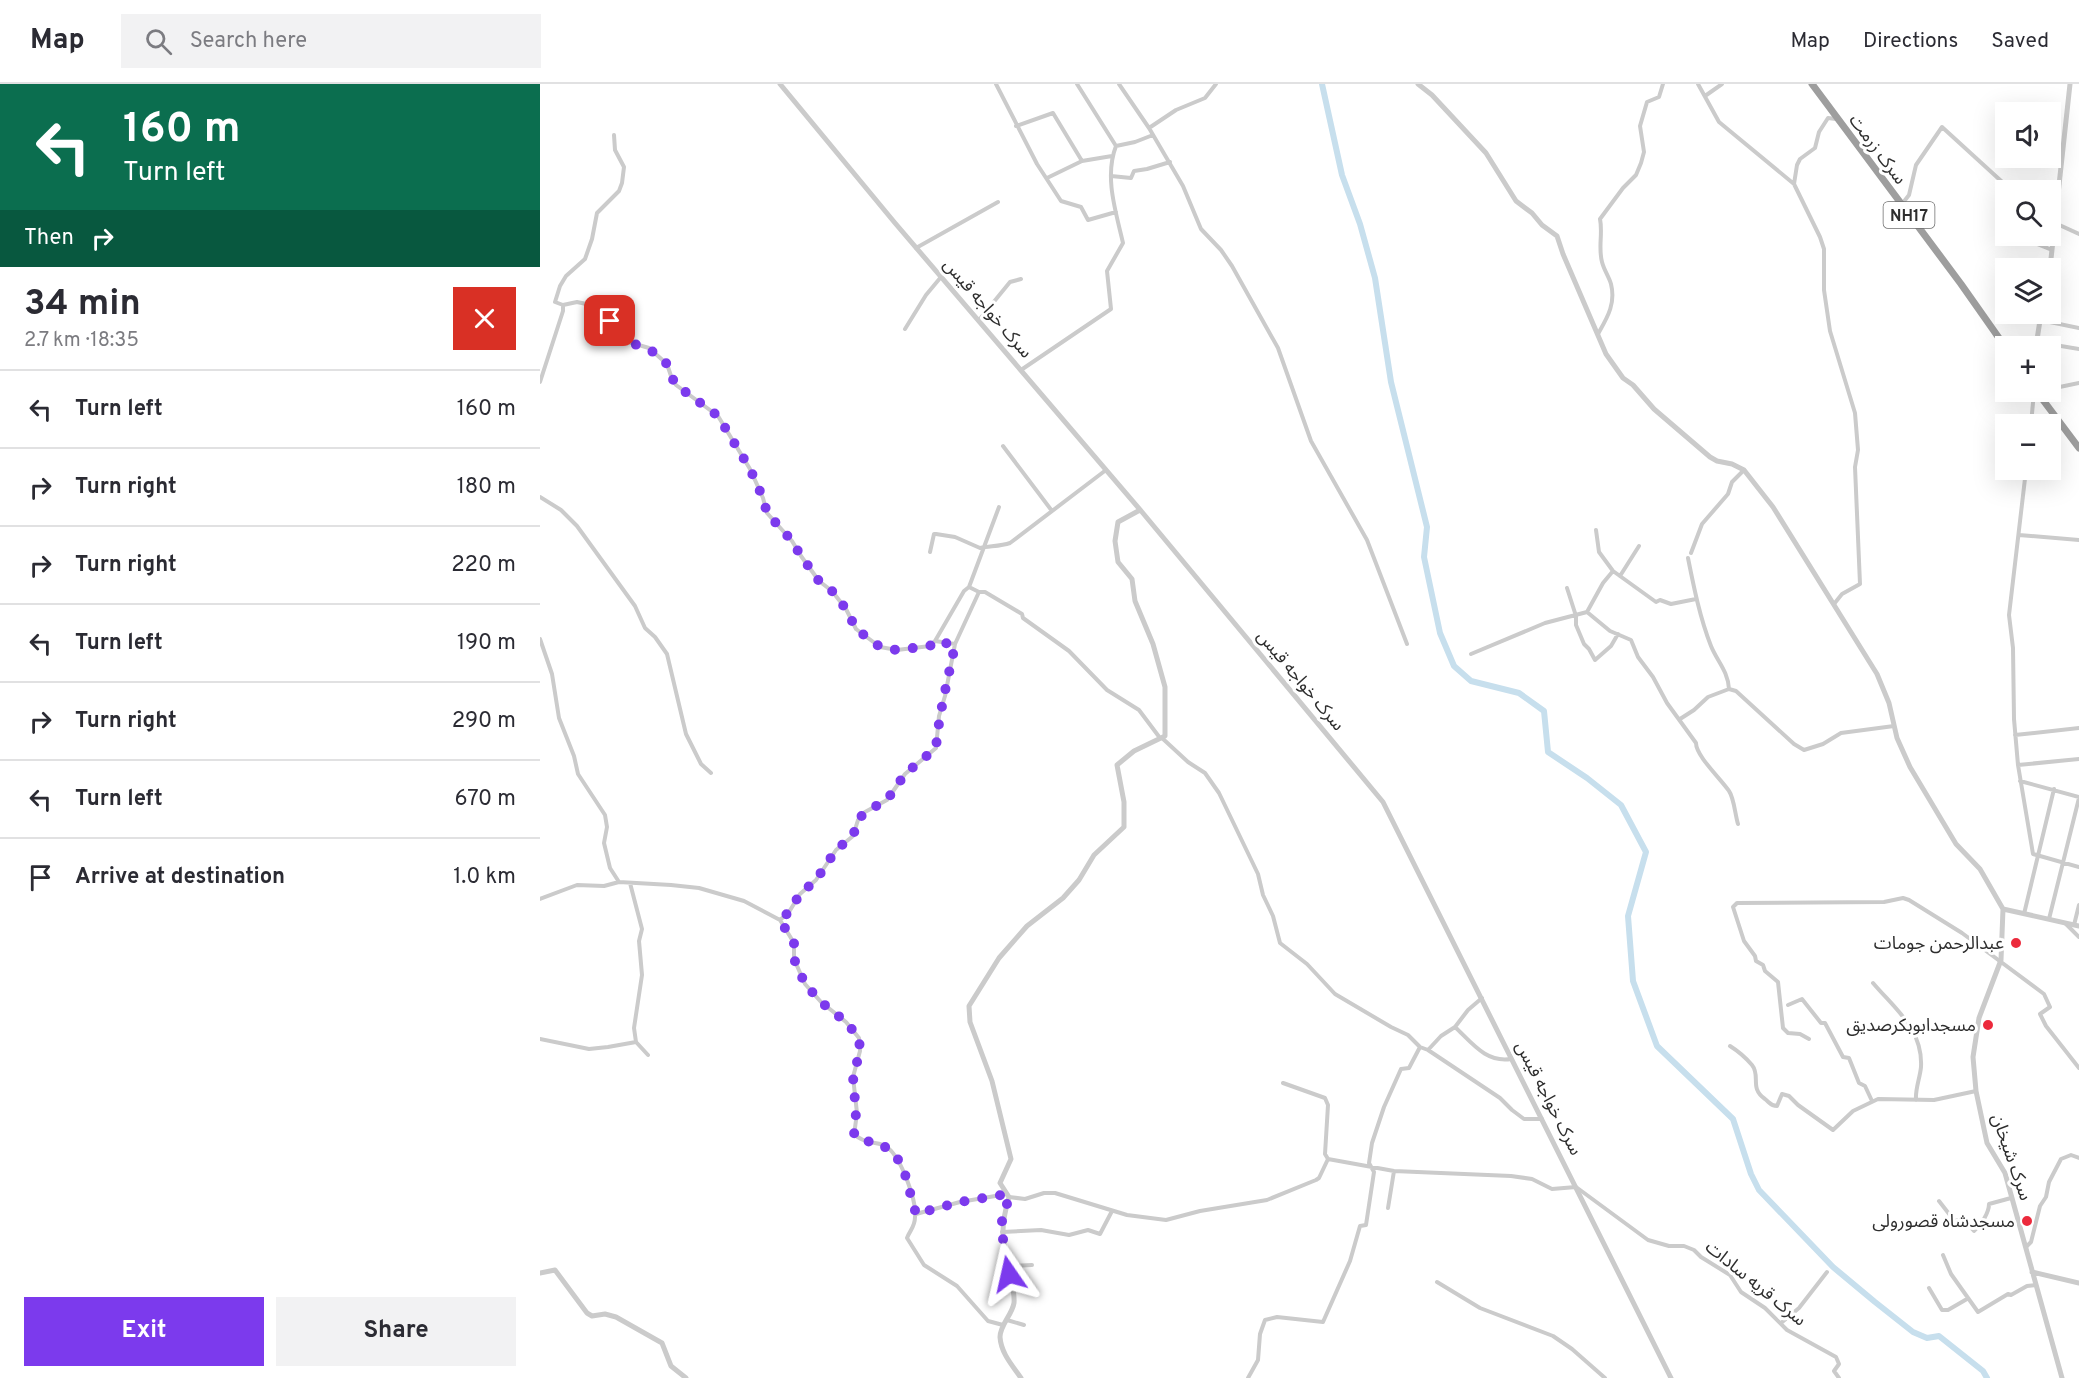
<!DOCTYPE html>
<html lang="en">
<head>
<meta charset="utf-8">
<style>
  body { margin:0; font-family:Overpass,"Noto Sans Arabic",sans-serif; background:#f2f2f3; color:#2b2b33; height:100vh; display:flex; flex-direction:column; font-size:22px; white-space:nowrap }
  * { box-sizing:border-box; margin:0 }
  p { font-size:20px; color:#7c7c81 }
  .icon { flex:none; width:33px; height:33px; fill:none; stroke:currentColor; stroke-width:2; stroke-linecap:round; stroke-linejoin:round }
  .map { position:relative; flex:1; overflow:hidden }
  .details { display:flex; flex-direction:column; background:#fff; width:540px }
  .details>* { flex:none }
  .banner { background:#0b6e4f; color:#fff; overflow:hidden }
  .fabs { position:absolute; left:1455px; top:18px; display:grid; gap:12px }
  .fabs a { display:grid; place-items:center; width:66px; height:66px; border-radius:0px; background:#fff; box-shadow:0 6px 24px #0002; font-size:30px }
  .pin { position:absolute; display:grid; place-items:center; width:51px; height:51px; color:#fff; margin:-26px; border-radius:12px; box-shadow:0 3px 9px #0006 }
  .me { position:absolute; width:66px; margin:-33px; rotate:349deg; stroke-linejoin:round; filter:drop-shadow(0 0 4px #0008) }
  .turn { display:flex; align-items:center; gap:21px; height:126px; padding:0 24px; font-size:27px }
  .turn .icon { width:78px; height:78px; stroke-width:2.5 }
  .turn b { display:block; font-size:42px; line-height:51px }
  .then { display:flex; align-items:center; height:57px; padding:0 24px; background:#0003; gap:12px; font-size:22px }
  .round { display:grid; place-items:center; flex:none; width:63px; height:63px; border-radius:0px; background:#f2f2f3 }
  .head { display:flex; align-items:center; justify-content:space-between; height:102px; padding:0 24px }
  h1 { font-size:36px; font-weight:700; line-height:45px }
  .cta { display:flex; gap:12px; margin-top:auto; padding:12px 24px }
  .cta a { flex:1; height:69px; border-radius:0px; background:#7c3aed; color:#fff; font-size:24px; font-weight:700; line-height:69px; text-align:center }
  .cta a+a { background:#f2f2f3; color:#2b2b33 }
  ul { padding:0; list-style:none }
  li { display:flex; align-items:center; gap:18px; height:78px; padding:0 24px; border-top:2px solid #e1e1e2 }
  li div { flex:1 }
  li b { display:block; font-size:22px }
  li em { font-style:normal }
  header { display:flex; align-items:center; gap:36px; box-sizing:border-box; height:84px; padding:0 30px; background:#fff; border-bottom:2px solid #e1e1e2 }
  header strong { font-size:28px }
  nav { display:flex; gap:33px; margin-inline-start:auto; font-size:21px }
  .search { width:420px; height:54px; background:#f2f2f3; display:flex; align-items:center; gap:15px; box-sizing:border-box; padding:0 21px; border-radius:0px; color:#7c7c81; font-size:22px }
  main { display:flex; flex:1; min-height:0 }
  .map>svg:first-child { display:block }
</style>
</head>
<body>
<header>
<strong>Map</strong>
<div class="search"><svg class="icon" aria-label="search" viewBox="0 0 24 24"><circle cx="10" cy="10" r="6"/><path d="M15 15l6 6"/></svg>Search here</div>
<nav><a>Map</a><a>Directions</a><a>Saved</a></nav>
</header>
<main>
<section class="details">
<div class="banner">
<div class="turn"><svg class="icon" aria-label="left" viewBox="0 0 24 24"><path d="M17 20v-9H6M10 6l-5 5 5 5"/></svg><div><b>160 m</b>Turn left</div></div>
<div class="then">Then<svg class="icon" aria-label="right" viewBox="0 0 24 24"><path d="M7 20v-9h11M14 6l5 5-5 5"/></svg></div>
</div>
<div class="head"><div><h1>34 min</h1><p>2.7 km · 18:35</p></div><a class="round" style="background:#d93025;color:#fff"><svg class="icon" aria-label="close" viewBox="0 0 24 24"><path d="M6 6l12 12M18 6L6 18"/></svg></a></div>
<ul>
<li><svg class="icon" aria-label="left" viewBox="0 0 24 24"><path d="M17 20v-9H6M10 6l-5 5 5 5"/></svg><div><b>Turn left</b></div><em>160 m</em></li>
<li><svg class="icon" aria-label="right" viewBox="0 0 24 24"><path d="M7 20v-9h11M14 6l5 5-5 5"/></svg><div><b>Turn right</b></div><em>180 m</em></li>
<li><svg class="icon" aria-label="right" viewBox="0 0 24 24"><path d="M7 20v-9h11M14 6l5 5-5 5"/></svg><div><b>Turn right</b></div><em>220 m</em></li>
<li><svg class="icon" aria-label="left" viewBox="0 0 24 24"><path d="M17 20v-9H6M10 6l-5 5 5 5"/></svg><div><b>Turn left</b></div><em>190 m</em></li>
<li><svg class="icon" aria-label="right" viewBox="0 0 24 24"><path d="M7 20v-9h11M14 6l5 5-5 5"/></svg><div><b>Turn right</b></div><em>290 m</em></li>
<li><svg class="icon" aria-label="left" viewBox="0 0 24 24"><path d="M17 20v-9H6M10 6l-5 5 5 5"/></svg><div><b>Turn left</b></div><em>670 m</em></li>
<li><svg class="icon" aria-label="arrive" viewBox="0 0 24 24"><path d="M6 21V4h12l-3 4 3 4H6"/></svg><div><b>Arrive at destination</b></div><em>1.0 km</em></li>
</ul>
<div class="cta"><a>Exit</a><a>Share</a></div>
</section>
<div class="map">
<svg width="1539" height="1294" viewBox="0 0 1539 1294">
  <rect width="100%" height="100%" fill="#fff"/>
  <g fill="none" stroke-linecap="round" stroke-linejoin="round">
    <!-- river -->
    <path stroke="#c7dfed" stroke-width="6" d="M782 0 802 91 820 140 835 194 851 298 887 443 884 473 900 549 914 582 931 597 979 609 1004 627 1008 668 1047 694 1081 721 1106 768 1088 832 1093 897 1117 962 1193 1035 1211 1090 1219 1106 1293 1183 1335 1218 1373 1248 1387 1254 1399 1252 1443 1287 1447 1294"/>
    <!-- minor -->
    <path stroke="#cbcbcb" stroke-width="4" d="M456 0 497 80 521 117 541 123 548 136 576 128
      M579 0 609 44 643 102 661 145 681 166 692 182 738 264 771 357 827 456 867 560
      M1158 0 1179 38 1254 100 1280 153 1284 165V206L1290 247 1315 329 1318 366 1315 383 1320 500 1302 510 1294 520
      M1165 12 1182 0
      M476 42 513 29 542 77
      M609 44 636 26 665 14 676 0
      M74 51 75 66 84 83 82 99 79 107 57 129 52 155 45 175 26 192 20 202 15 218 23 221 37 218 51 221 67 233 85 257 109 264 127 280 132 295 136 301 178 332 210 385 223 414 227 429 252 457 261 472 279 497 292 507 306 525 316 545 340 563 357 566 390 562 395 557 415 560
      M576 62 595 58 613 51
      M571 92 591 94 594 87 607 85 630 78
      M507 94 542 77 572 72
      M1254 100 1257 81 1260 75 1275 64 1279 48 1288 34 1296 35
      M1362 120 1369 111 1376 81 1402 43 1471 106
      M1515 139 1539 150
      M1478 152 1512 166
      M376 164 458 118
      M1467 182 1471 184
      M439 236 470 198 481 195
      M1500 236 1539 244
      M365 245 386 211 401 193
      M1058 250C1067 234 1076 220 1071 200 1069 193 1064 186 1062 178 1058 163 1063 149 1060 135L1083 104 1096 91 1101 79 1104 68 1100 42 1107 18 1119 13 1123 0
      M1497 258 1539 265
      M481 286 571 225 567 187 583 159C576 128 564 93 576 62L537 0
      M0 298 23 227V221
      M1510 305 1539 299
      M1491 340 1494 308
      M463 362 512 427
      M1486 386 1469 531 1473 564 1474 635 1478 681 1493 770 1539 783
      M0 413 21 426 37 442 95 522 105 544 115 553 127 570 146 650 161 680 171 689
      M1056 446 1059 468 1073 487 1116 518 1120 516 1131 520 1156 515
      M1479 451 1539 456
      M390 468 394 450H396L415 453 440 464C451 462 461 462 470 459L566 386
      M1151 469 1162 440 1188 410 1192 398 1204 386
      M1148 474C1154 504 1160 534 1171 562 1177 577 1188 587 1189 605L1196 607 1254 660 1264 666 1283 660 1301 649 1354 642
      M1080 492 1099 462
      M429 503 439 508H445L482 530 483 534 529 567 567 606 599 626 620 654
      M1027 504 1036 532V541L1044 560 1049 565 1055 576 1071 562 1078 550
      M1047 528 1063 499 1073 487
      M0 555 12 590 19 634 34 672 38 690 65 731 67 743 64 759 70 784 79 798
      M395 557 424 507 429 503 459 423
      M931 570 1005 539 1047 528 1070 547 1091 556 1098 573 1113 593 1127 619 1156 659C1156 672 1181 695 1189 707 1194 714 1195 730 1198 740
      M1140 635 1154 626 1168 613 1189 605
      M1475 651 1539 644
      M622 654 648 678 665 689 679 709 718 790 723 811 733 832 740 859 767 880 795 910 851 943 868 951 880 963 888 966 960 1014 972 1026 984 1035H1002
      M1478 681 1539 675
      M1480 697 1539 713
      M90 799 102 845 99 857 102 891 94 944 96 958 108 971
      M0 815 37 801 64 802 79 798 131 801 159 804 204 817 240 836 254 859V875L265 900 281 918 306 938 319 954 320 967 313 993 317 1029 314 1051C318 1053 322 1056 326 1057 335 1060 341 1058 348 1064 361 1074 377 1117 375 1133 375 1143 370 1146 367 1154L384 1181 417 1202 448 1237 463 1241
      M1484 830 1514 705
      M1509 835 1539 714
      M240 836 249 828 260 810 276 796 296 766 313 752 318 736 325 728 347 716 365 690 396 664 399 632 405 612 415 560 439 508
      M1526 840 1539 853
      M1534 841 1539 821
      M1333 899C1355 925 1383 945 1381 983 1380 994 1375 1005 1376 1016
      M1248 921 1262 915 1281 939H1285L1303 973 1309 974 1319 999 1325 1002 1332 1017
      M915 943C932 959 946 979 971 975
      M0 955 49 965 68 963 96 958
      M1269 955 1260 950 1248 949 1243 944 1238 898 1225 887 1223 881 1216 877 1215 872 1204 857 1193 823 1197 819 1344 818 1363 814 1369 816 1422 849 1504 910 1510 923 1500 930 1506 942 1539 984
      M1190 962C1198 967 1206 974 1212 981 1221 992 1209 1004 1225 1015 1230 1019 1231 1022 1237 1022L1242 1010 1249 1012 1258 1021 1293 1046 1313 1027 1338 1015 1394 1016 1436 1007
      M888 966 901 952 915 943 928 926 942 914
      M743 999 785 1014 788 1021 785 1070 788 1075 854 1087 971 1092 992 1095 1012 1105 1036 1103 1108 1156 1129 1162H1144L1154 1166 1161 1173 1190 1191 1201 1208 1225 1224 1247 1246 1296 1273 1299 1280 1294 1287 1299 1294
      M469 1113 485 1115 504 1109H515L587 1131 626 1136 660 1127 727 1116 776 1096 779 1094 788 1075
      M1399 1117 1413 1135 1415 1137 1423 1135 1434 1147C1441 1141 1449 1129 1449 1120L1471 1114
      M848 1124 854 1087
      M376 1130 420 1118 467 1110
      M462 1148 501 1146 529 1151 548 1146 560 1150 572 1127
      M1486 1163 1491 1158 1500 1122 1506 1113 1509 1098 1521 1075 1531 1071 1539 1074
      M1403 1171 1411 1190 1438 1228 1468 1210 1471 1211 1487 1202 1496 1201
      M468 1182 492 1181
      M897 1198 940 1224 1013 1252 1032 1265 1065 1294
      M1389 1204 1402 1226H1408L1427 1215
      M467 1236 484 1241
      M1241 1239 1259 1224 1287 1188
      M708 1294 718 1276 720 1250 725 1236 737 1233 783 1238 810 1177 820 1142 826 1141 834 1088 829 1079 832 1059 844 1023 861 985 869 984 880 963"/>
    <!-- tertiary -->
    <path stroke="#cbcbcb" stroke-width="5" d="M240 0 355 139 602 428 843 718 1131 1294
      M878 0 892 11 946 69 976 117 992 129 1002 141 1017 152 1023 170 1066 270 1083 294 1093 301 1114 325 1170 373 1177 377 1192 380 1204 386 1233 423 1337 590 1349 619 1357 654 1370 683 1416 760 1440 785 1463 825 1539 842
      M1510 184 1530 0
      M1496 262 1501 230
      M1463 825 1461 876 1439 934 1433 973 1436 1007 1447 1059 1465 1089 1522 1294
      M1492 1188 1539 1199
      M0 1189 15 1186 47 1229 52 1232 65 1230 76 1233 122 1259 131 1282 146 1294
      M481 1294C472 1281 461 1269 460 1253 460 1241 472 1231 474 1219 475 1208 471 1197 469 1186 462 1155 460 1144 469 1113L460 1099 471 1075 452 997 430 938 429 922 459 874 487 842 523 814 539 796 554 771 584 743V718L577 681 594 667 625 652V603L613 560 595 517 592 495 578 478 575 457 578 438 600 426"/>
    <!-- trunk -->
    <path stroke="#9e9e9e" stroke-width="7" d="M1272 0 1421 200 1466 264
      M1497 308 1539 364"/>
  </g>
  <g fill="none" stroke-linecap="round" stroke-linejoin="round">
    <!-- route -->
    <path stroke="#7c3aed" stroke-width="10" stroke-dasharray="0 18" d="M70 237C84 267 109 257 126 279 131 285 131 294 136 301L178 332 210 385 223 414 227 429 252 457 261 472 279 497 292 507 306 525 316 545 340 563 357 566 390 562 395 557 415 561C408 595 399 629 396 664L365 690 347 716 325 728 318 736 313 752 296 766 276 796 260 810 249 828 240 836 254 859V875L265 900 281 918 306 938 319 954 320 967 313 993 316 1029 314 1051 325 1057 340 1059 355 1071 363 1083 376 1130 420 1118 467 1110 469 1113 462 1137 463 1155 469 1190"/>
  </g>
  <!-- markers -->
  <g fill="#ec2a3c" stroke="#fff" stroke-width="2">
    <circle cx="1476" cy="859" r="6"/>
    <circle cx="1448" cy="941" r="6"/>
    <circle cx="1487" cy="1137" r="6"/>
  </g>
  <g text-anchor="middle" stroke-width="6" stroke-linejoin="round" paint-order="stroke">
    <!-- shield labels -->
    <rect fill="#fff" stroke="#6d6d6d" stroke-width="1.5" x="1343.5" y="118" width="51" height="26" rx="4.5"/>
    <g font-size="16" font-weight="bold" fill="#2e2e2e">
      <text x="1369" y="137">NH17</text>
    </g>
    <!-- street labels -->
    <g font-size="18" fill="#2e2e2e" stroke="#fff">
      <text transform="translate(1338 65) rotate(53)" y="6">سرک زرمت</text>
      <text transform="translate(448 224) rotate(49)" y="6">سرک خواجه قیس</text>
      <text transform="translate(761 596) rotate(50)" y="6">سرک خواجه قیس</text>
      <text transform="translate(1009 1014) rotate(63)" y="6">سرک خواجه قیس</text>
      <text transform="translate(1472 1073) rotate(71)" y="6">سرک شیخان</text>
      <text transform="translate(1216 1199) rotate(39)" y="6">سرک قریه سادات</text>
    </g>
    <!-- poi labels -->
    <g font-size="18" fill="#2e2e2e" stroke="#fff" text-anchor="end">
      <text x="1464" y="865">عبدالرحمن جومات</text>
      <text x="1436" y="947">مسجدابوبکرصدیق</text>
      <text x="1475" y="1143">مسجدشاه قصورولی</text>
    </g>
  </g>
</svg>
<div class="fabs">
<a><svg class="icon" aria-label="sound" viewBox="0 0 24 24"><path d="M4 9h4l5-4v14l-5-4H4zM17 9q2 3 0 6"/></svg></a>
<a><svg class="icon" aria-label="search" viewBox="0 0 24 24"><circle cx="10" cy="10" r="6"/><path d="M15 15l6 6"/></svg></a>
<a><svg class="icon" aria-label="layers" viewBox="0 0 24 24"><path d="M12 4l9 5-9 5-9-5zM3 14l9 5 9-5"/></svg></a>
<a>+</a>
<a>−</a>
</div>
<div class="pin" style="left:70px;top:237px;background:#d93025"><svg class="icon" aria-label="arrive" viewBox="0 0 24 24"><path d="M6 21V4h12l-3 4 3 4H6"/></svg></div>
<svg class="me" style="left:469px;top:1190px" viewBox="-20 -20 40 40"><path d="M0-17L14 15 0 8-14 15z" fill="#7c3aed" stroke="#fff" stroke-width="4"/></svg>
</div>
</main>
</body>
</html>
